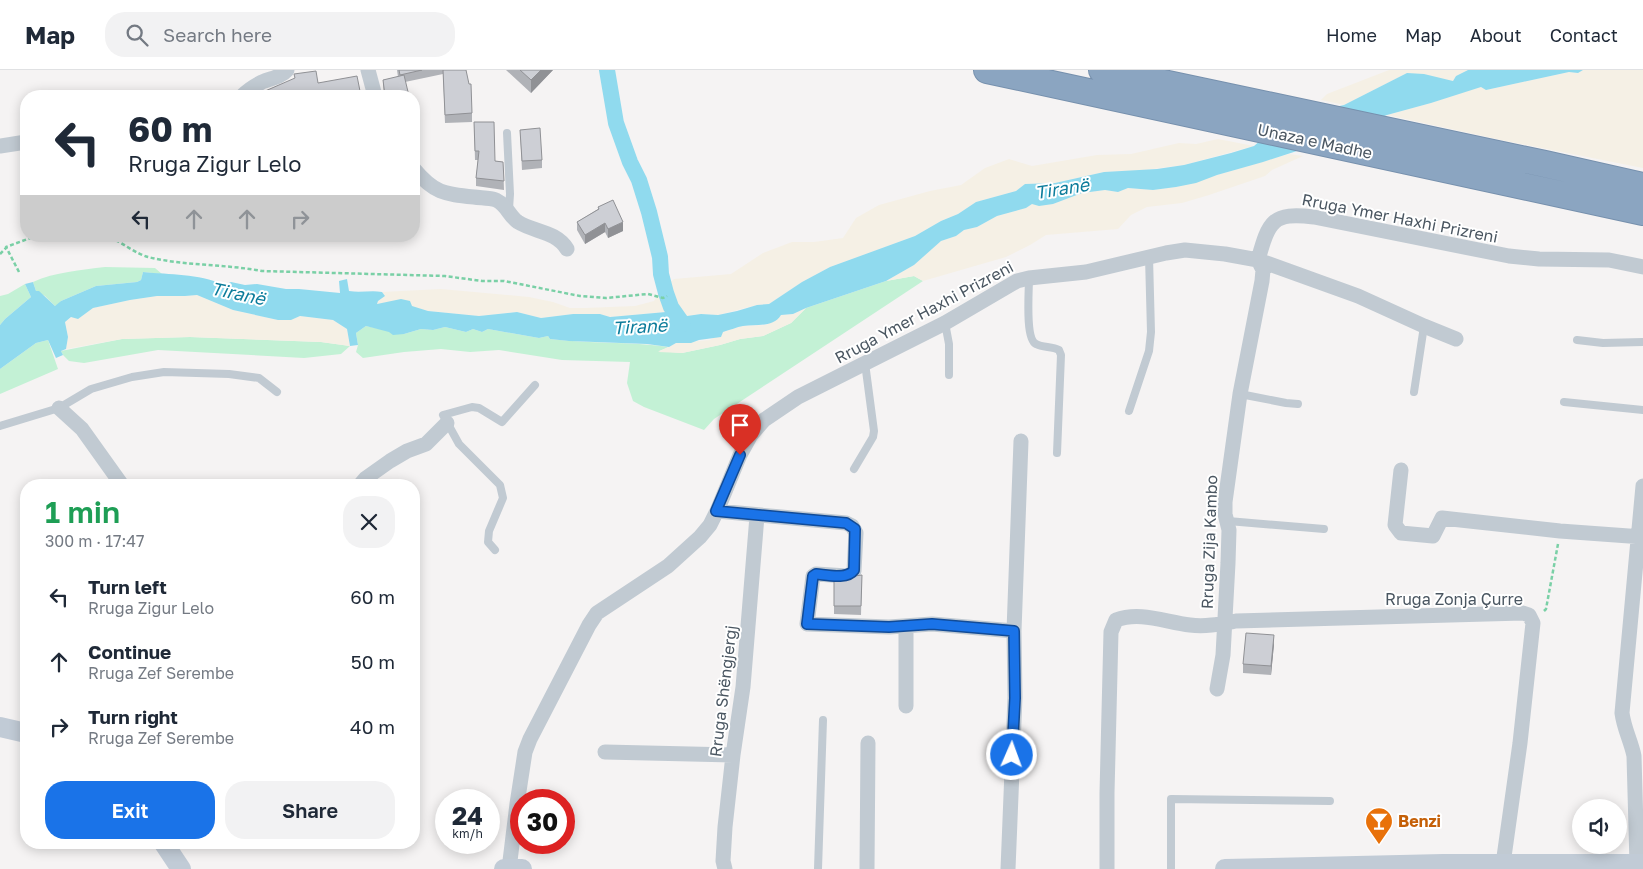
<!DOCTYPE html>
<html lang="en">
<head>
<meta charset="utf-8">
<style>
  body { margin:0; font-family:"Golos Text",sans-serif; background:#f2f2f3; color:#1f2937; height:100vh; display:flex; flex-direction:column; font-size:19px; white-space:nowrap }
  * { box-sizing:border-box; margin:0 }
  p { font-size:16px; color:#747a83 }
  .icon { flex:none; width:28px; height:28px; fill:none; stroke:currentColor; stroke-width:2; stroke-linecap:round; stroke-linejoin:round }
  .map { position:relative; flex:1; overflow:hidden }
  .panel { position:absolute; left:20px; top:409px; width:400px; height:370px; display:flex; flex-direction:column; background:#fff; border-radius:20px; box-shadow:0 2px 12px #0003 }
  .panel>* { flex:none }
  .hud { position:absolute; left:20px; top:20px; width:400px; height:152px; border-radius:20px; box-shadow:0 2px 12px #0003; background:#fff; color:#1f2937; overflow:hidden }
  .tools { position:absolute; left:1572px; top:729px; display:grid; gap:10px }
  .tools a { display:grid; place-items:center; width:55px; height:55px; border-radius:50%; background:#fff; box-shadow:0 2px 12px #0003; font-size:25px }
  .speed { position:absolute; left:435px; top:719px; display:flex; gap:10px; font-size:25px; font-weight:700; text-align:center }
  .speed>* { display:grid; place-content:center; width:65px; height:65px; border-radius:50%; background:#fff; box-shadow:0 2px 12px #0003; line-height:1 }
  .speed small { font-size:12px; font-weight:400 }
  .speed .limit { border:8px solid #d22; background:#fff; color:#111 }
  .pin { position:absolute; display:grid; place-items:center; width:42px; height:42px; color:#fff; margin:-51px -21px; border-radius:50% 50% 50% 0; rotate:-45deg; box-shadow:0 0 5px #0007 }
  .pin .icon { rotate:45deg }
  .me { position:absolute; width:55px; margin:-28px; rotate:2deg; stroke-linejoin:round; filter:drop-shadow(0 0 4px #0008) }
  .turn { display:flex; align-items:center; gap:18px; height:105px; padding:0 25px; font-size:22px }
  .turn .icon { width:65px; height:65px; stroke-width:2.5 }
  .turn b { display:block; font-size:35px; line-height:42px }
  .lanes { display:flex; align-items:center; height:48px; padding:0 25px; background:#0003; justify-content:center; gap:25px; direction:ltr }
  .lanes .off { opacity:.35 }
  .round { display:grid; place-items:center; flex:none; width:52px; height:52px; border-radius:20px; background:#f2f2f3 }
  .head { display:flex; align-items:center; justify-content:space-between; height:85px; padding:0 25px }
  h1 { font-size:30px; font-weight:600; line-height:38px; color:#1e9e55 }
  .primary-button { display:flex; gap:10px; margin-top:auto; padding:10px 25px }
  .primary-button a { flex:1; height:58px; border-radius:20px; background:#1a73e8; color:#fff; font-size:20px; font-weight:600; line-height:58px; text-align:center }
  .primary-button a+a { background:#f2f2f3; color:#1f2937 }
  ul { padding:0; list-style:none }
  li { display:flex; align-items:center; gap:15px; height:65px; padding:0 25px }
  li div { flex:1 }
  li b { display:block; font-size:19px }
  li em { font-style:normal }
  header { display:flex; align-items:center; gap:30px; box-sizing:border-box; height:70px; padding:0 25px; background:#fff; border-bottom:1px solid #e0e1e3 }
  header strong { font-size:24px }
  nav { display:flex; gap:28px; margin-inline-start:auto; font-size:18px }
  .search { width:350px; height:45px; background:#f2f2f3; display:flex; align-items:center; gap:12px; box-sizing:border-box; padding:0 18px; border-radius:20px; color:#747a83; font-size:19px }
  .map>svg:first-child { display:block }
</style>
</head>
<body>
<header>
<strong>Map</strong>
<div class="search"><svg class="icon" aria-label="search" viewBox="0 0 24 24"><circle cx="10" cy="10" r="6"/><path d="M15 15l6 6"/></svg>Search here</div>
<nav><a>Home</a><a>Map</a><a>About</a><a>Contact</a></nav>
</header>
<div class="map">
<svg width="1643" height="799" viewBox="0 0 1643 799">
  <rect width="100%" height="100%" fill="#f5f3f3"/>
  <!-- green -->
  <path fill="#c3f1d5" d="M105 197 155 198 162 204 143 202 141 210 137 212 96 216 61 231 58 235 55 236 45 226 36 221 33 212C55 202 81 200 105 197Z
    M914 206 923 211 714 349 704 360 644 337 633 331 627 313 630 292 562 290 499 280 470 282 441 279 404 282 363 288 356 282 358 275 356 263 366 256 404 264 421 259 433 260 445 257 466 262 473 259 482 262 488 259 539 268 548 266 550 269C590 274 629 271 669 277L659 281 682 283 720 275 740 269 763 266 791 253 806 238 886 211Z
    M25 214 31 227 5 249 0 255V226L8 224Z
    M190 267 321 272 350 276 341 284 304 288 158 280 84 293 69 291 63 285 61 281 122 269Z
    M48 270 58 299 0 324V299L36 273Z"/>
  <!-- sand -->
  <path fill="#f5f0e5" d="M1389 0H1468L1456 6 1453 11 1407 3 1344 35 1321 30 1327 24Z
    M1583 0H1643V98L1501 70 1387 45 1431 33 1481 16 1486 20 1569 2 1578 3Z
    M1218 69 1254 76 1184 95 1136 101 1104 102 1055 113 1025 114 1016 121 976 132 958 144 941 151 915 166 830 197 802 212 769 234 757 235 718 245 701 244 680 247 666 242 610 247 600 244H573L541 248 517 242 479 246 428 241 388 232 377 234 378 231 385 226 382 222 441 219 529 227 553 232 570 238H585L635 236 654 231 661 220 674 209 731 204 763 183 792 172H814L843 168 856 148 879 135 930 121 961 115 985 98 1009 89 1032 96 1097 85 1131 84 1179 73 1196 74Z
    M1289 84 1303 86 1272 100 1265 106 1209 125 1182 133 1147 137 1131 145 1118 159 1046 165 1030 175 1006 187 923 211 914 206 886 211 914 195 941 171 956 166 964 160 977 157 997 146 1026 138 1032 134H1053L1082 123 1105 120 1118 122 1128 118 1153 120 1176 117Z
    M197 225 233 240 278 250H291L300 246 333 250 347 259 350 276 321 272 190 267 122 269 66 279 68 267 65 252 72 247 79 248 93 238 130 230 157 226H185Z
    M806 238 791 253 763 266 740 269 720 275 682 283 658 282 676 273 710 270 723 262 742 256 766 255 781 245 793 244Z"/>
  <!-- water -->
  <path fill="#90daee" d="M1468 0H1583L1578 3 1569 2 1486 20 1481 17 1431 33 1387 45 1300 77V80L1263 92 1217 105 1196 113 1176 117 1153 120 1128 118 1118 122 1105 120 1082 123 1053 134 1039 136 1032 134 1026 138 997 146 977 157 964 160 956 166 941 171 914 195 886 211 806 238 793 244 781 245C773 258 756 254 743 256 737 257 730 260 723 262L721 267 699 270 691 273H676L669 277 647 274 569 271 550 269 548 266 539 268 488 259 482 262 473 259 466 262 445 257 433 260 421 259 404 264 393 265 389 262 366 256 356 263 358 275 350 276 347 259 333 250 300 246 291 250H278L233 240 197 225 185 226H157L130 230 93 238 78 249 71 247 65 252 68 267 66 279 61 281 63 285 56 288 48 270 36 273 0 299V255L5 249 31 227 25 214 33 212 36 221H39L55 236 61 231 96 216 137 212 141 210 143 202C171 205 197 203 224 215L231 212 245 215 257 214 286 219H299L340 223 339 211 347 209 349 221C361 223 371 220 382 222L385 226 378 231 377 234 401 229 410 231 412 236 428 241 479 246 517 242 541 248 573 244H600L610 247 666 242 680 247 701 244 718 245 737 241 757 235 769 234 802 212 830 197 915 166 941 151 958 144 976 132 1016 121 1025 114 1055 113 1104 102 1157 99 1184 95 1231 83 1254 76 1283 51 1290 47 1344 35 1407 3 1424 4 1453 11 1456 6Z"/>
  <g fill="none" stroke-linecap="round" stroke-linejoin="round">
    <!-- canal -->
    <path stroke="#90daee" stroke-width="16" d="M607 0 616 53 630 92 639 110 649 142 660 187 661 204 666 223 671 237 683 254"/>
    <!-- highway casing -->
    <g stroke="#7690ad" stroke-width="28">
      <path id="highway" d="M987 0 1643 142
        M1102 0 1545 94 1643 116"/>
    </g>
    <!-- path -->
    <path stroke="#7ad0a6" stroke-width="2.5" stroke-dasharray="4 2.5" stroke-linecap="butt" d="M111 166 114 169C125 175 137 184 148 187 185 196 225 194 262 201L445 206 482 211H504L580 226 606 228 648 224 663 228 667 226
      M0 184 6 178
      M19 202 6 177 36 166
      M1544 541 1546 539 1558 474"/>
    <!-- lane -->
    <path stroke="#c1cad2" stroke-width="8" d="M507 63 510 124 509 139
      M1029 208C1029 221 1025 269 1036 274 1043 278 1052 276 1059 280L1061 285 1057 383
      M945 253 949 274V305
      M1577 270 1603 273 1643 272
      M1414 322 1424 256
      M1240 324 1286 333 1298 334
      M1564 332 1643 340
      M1129 341 1149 281 1151 262 1149 187
      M0 356 59 338 91 319 132 307 164 302 229 304 259 308 277 322
      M854 399 873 367 874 361 865 293
      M1228 451 1324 459
      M495 480 488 472 489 461 503 428 500 415 459 374 443 345 472 337 479 338 502 352 535 315
      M818 799 823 650
      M1171 799V729L1330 731"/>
    <!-- street -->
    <path stroke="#c1cad2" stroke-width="15" d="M368 0 375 26
      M242 26C248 20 254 16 262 12 271 8 280 8 287 0
      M0 76 26 72
      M414 99C434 123 444 124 474 127 481 128 490 128 496 130 507 135 509 146 518 152 534 162 556 161 567 179
      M1258 190C1269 151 1272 142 1314 147L1509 186 1539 189 1609 190 1643 197
      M59 338 82 359 122 415
      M1401 400 1395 455 1401 463 1433 466 1442 448 1560 461 1643 467
      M360 415 366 408 390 391 407 381 426 374 447 353
      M717 441 846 453 852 456 856 463 854 501 850 505 847 506 816 504 813 506 807 554 889 557 932 554 1014 561
      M1217 619 1223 585 1228 493 1229 460 1225 444V432L1240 324 1262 211 1263 200 1258 190
      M906 636V556
      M605 682 733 685
      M1637 794 1634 686C1631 671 1624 659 1622 643L1643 416
      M509 799 517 734 525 682 530 669 589 555 597 543 668 496 700 467 710 455 717 441 740 385 751 365 764 350 798 327 945 253 1017 211 1029 208 1086 202 1166 183 1185 180 1225 184 1258 190 1358 226 1424 256 1456 269
      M725 799 723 791 725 757 733 685 743 617 757 446
      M867 799 868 673
      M1008 799 1015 627 1014 561 1021 371
      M1107 799V723L1111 562 1116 550C1140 541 1165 552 1190 555 1206 557 1220 554 1236 551L1523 543 1529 545 1533 553 1520 673 1503 794"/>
    <!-- secondary -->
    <path stroke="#c1cbd6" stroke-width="20" d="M0 657 26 663
      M163 772 181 799
      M504 799H522
      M1225 799 1443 794H1643"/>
    <!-- highway -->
    <use href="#highway" stroke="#8ba5c1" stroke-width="26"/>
  </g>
  <!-- wall -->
  <path fill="#b0b2b7" d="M397 0H466L472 43V52L445 53 443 4 405 12 409 26H384L383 10 398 7Z
    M506 0H553L531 23Z
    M474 52 495 91 503 92 504 120 476 116V108L478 90H475Z
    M520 60 542 90V98L522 100Z
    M598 137 623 161 608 168 605 162 585 174 577 160V152L598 139Z
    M862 505 861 545 834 544V506L847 507Z
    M1274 574 1271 605 1243 603V594Z"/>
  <!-- shaded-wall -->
  <path fill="#909195" d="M541 0H553L531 23V10Z
    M419 53V61L414 63V54Z
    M623 152V161L608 168V159Z
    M605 153V162L585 174V165Z
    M1274 565V574L1271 605V596Z"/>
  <!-- building -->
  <path fill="#cdcfd5" stroke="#909195" d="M399 0H422L400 5Z
    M443 0H466L469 14H471L472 43 445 45Z
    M520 0H541L531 10Z
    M316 1 318 13 357 6 361 26H257L256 25 295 8 294 4Z
    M404 5 409 26H385L383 10Z
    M414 34 419 53 414 54Z
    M474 52H494L495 91 503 92 504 111 476 108 479 81H475Z
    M540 58 542 90 522 91 520 60Z
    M613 130 623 152 608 159 605 153 585 165 577 152 599 139 598 137Z
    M862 505 861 536H834V506L847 507Z
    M1246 563 1274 565 1271 596 1243 594Z"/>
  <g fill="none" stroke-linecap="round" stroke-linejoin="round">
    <!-- route casing -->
    <g stroke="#114b97" stroke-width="12">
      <path id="route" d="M740 385 716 441 846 453 855 459 854 500C847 510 827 505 816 504L813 506 807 554 889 557 932 554 1014 561 1015 628 1012 685"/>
    </g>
    <!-- route -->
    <use href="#route" stroke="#1a73e8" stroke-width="9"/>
  </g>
  <!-- icons -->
  <defs>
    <g id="bar-pin" transform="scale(1.4375)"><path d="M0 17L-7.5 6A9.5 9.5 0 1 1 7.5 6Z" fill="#e8710a" stroke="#fff"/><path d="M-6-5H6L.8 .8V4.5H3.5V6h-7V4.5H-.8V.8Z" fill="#fff"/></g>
  </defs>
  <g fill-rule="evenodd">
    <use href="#bar-pin" x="1379" y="751"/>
  </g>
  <g text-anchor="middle" stroke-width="4" stroke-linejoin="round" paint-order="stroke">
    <!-- street labels -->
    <g font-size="16" fill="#4a5661" stroke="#fff">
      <text transform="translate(1315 71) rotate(12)" y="6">Unaza e Madhe</text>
      <text transform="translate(1400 148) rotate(11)" y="6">Rruga Ymer Haxhi Prizreni</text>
      <text transform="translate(924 242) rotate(-28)" y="6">Rruga Ymer Haxhi Prizreni</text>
      <text transform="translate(1209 472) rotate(-88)" y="6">Rruga Zija Kambo</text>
      <text x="1454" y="535">Rruga Zonja Çurre</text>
      <text transform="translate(723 621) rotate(-83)" y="6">Rruga Shëngjergj</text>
    </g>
    <!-- food labels -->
    <g font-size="16" font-weight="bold" fill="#c56008" stroke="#fff" text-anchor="start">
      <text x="1398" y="757">Benzi</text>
    </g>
    <!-- water labels -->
    <g font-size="18" font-style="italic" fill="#0c7c9b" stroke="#fff">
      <text transform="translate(1062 119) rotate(-9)" y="6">Tiranë</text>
      <text transform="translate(238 224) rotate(12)" y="6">Tiranë</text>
      <text transform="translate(640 257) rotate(-3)" y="6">Tiranë</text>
    </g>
  </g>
</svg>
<div class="tools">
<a><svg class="icon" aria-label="sound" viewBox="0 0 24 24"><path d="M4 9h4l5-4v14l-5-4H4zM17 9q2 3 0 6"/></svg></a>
</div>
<div class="speed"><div>24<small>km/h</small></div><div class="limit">30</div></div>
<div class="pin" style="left:740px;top:385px;background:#d93025"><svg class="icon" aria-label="arrive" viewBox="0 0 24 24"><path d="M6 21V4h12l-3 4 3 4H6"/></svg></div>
<svg class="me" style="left:1012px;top:685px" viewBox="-20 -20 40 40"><circle r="17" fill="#1a73e8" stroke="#fff" stroke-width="3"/><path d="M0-11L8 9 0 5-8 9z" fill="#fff"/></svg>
<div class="hud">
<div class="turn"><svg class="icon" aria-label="left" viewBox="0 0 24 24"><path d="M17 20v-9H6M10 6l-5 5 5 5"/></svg><div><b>60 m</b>Rruga Zigur Lelo</div></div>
<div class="lanes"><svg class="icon" aria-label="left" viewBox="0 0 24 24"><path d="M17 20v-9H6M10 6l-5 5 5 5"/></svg><svg class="icon off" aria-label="ahead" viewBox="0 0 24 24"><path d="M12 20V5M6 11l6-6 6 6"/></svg><svg class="icon off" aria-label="ahead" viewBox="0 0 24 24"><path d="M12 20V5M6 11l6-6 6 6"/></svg><svg class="icon off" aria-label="right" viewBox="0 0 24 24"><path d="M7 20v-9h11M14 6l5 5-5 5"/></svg></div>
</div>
<section class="panel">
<div class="head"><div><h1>1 min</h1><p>300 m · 17:47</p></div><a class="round"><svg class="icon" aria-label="close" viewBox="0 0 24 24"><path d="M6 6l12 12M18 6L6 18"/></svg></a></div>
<ul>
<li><svg class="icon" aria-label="left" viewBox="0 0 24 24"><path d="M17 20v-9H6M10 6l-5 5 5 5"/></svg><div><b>Turn left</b><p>Rruga Zigur Lelo</p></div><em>60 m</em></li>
<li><svg class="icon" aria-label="ahead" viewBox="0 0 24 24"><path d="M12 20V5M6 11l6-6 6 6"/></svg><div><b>Continue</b><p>Rruga Zef Serembe</p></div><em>50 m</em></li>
<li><svg class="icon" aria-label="right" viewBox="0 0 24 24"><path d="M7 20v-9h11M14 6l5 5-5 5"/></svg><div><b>Turn right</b><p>Rruga Zef Serembe</p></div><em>40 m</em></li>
</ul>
<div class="primary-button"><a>Exit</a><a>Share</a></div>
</section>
</div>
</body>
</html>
